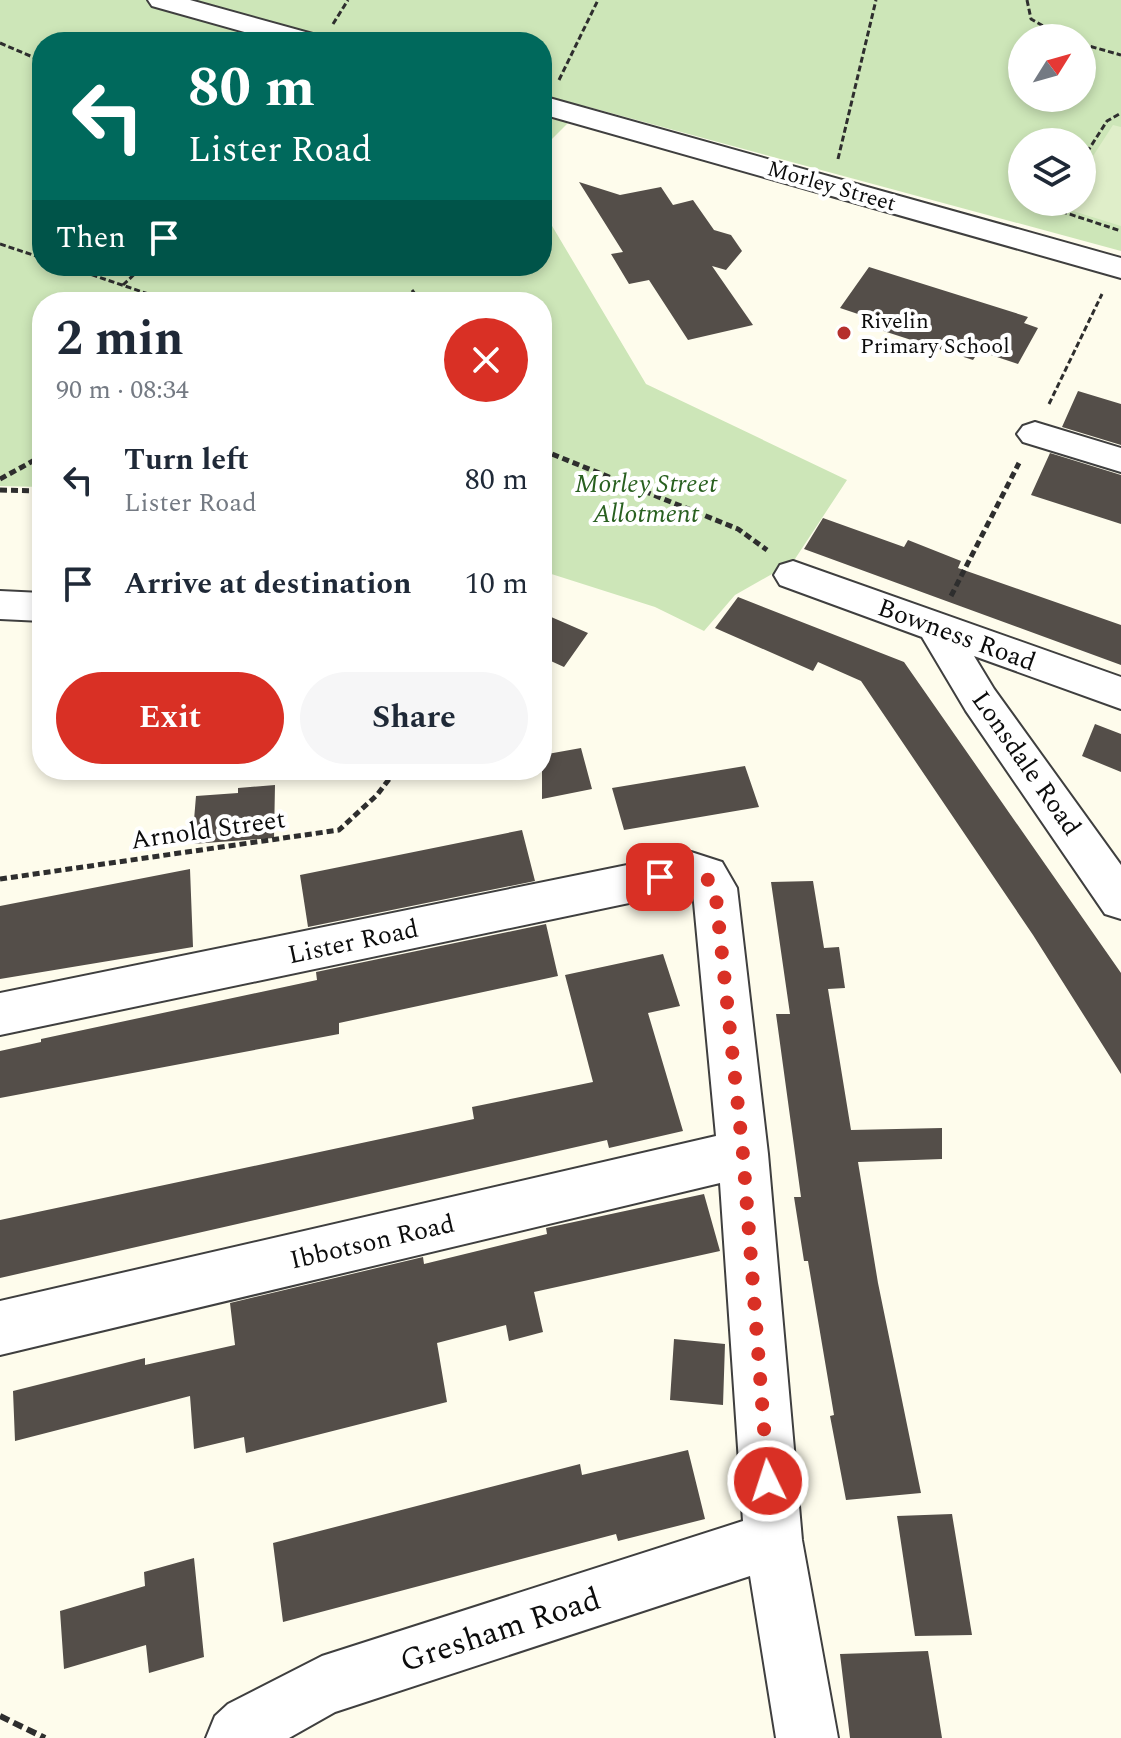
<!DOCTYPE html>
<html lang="en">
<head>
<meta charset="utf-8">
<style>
  body { margin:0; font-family:Spectral,serif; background:#f6f6f7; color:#1f2937; height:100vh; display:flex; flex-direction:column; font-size:30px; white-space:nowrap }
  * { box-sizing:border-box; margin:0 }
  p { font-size:26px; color:#747a83 }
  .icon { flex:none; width:44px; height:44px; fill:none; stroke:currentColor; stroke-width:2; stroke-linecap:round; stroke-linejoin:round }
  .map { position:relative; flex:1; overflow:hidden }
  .panel { position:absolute; left:32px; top:292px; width:520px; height:488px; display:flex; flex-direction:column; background:#fff; border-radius:32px; box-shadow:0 4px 12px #0003 }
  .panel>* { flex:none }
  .top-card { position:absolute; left:32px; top:32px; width:520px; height:244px; border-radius:32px; box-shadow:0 4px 12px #0003; background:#00695c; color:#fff; overflow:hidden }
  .needle { width:52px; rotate:53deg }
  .controls { position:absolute; left:1008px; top:24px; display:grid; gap:16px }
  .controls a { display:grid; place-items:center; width:88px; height:88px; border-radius:50%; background:#fff; box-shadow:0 4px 12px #0003; font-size:40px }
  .pin { position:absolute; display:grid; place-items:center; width:68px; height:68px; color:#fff; margin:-34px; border-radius:16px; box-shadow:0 4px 12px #0006 }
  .me { position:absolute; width:88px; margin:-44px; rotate:356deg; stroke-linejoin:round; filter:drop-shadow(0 0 6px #0008) }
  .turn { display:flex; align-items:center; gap:28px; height:168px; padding:0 24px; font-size:36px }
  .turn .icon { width:104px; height:104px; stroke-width:2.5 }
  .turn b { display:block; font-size:56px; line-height:68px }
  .then { display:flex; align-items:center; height:76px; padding:0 24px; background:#0003; gap:16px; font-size:30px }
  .round { display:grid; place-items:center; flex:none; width:84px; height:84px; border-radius:42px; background:#f6f6f7 }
  .overview { display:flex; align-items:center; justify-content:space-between; height:136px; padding:0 24px }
  h1 { font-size:48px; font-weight:700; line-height:60px }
  .button { display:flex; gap:16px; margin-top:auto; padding:16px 24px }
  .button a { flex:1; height:92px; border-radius:48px; background:#d93025; color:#fff; font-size:32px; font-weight:700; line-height:92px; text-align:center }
  .button a+a { background:#f6f6f7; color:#1f2937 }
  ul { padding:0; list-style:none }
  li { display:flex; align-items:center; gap:24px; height:104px; padding:0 24px }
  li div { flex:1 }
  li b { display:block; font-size:30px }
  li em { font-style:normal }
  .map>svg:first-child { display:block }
</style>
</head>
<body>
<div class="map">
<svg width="1121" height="1738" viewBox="0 0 1121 1738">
  <rect width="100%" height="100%" fill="#fefcec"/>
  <!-- green -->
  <path fill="#cde6b8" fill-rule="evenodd" d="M0 0H1121V251L585 106 542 149V42H42V266H542V209L646 384 847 480 793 562 735 595 704 631 655 607 542 571V302H42V487L0 486ZM1022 38H1082V98H1022ZM1022 142H1082V202H1022Z"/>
  <!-- pitch -->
  <path fill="#dfeec9" d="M1113 125 1121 127V226L1060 207 1063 202H1082V173Z"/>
  <!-- building -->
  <path fill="#544e49" d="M579 182 620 195 661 187 673 205 693 200 714 230 731 235 742 251 726 270 712 266 753 325 688 340 649 280 629 284 611 254 623 252Z
    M869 267 1028 317 1024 323 1038 328 1018 364 979 351 973 360 865 325 870 318 840 308Z
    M1078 391 1121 404V445L1062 427Z
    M1050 453 1121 475V524L1031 495Z
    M823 518 904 547 908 540 961 561 958 568 1121 625V665L804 549Z
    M738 597 904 662 1121 973V1074L1033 935 861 681 818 662 813 671 715 628Z
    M542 613 588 633 564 667 542 657Z
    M1095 724 1121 734V772L1082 756Z
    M581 748 592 789 542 799V755Z
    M745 766 759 807 624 830 612 788Z
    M275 785 274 838 192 844 196 796 238 793V788Z
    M522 830 535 881 308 927 300 875Z
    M190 869 193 947 0 979V906Z
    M813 881 824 948 839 947 845 988 828 989 851 1130 942 1128V1159L858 1162 878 1283 921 1493 846 1500 830 1416 834 1415 808 1261H804L794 1197H801L776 1014H790L771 882Z
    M546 924 558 976 339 1023V1034L0 1098V1051L41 1042V1039L317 980 316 972Z
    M663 954 680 1006 648 1013 683 1131 609 1148 607 1140 0 1278V1220L474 1119 472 1107 593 1082 565 975Z
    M704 1194 720 1251 534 1292 543 1332 509 1341 506 1325 437 1343 447 1402 246 1453 244 1437 194 1449 190 1396 15 1441 13 1391 145 1358V1365L235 1345 230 1303 423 1257 424 1264 547 1234 546 1228Z
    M674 1339 725 1344 723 1405 670 1400Z
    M688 1450 705 1519 618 1541 616 1534 283 1622 273 1543 580 1464 582 1475Z
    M952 1514 972 1635 915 1636 897 1516Z
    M194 1558 204 1657 149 1673 146 1645 64 1669 60 1611 145 1586 144 1572Z
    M928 1651 942 1738H850L840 1654Z"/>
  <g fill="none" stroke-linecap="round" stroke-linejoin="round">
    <!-- minor casing -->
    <g stroke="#3f3f3f" stroke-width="4">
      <path id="minor" d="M148 0H190L320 36 324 42H280L152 6Z
        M542 96 1121 258V278L542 114Z
        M1035 422 1121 448V472L1023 442 1017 434 1023 426Z
        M793 561 1121 677V709L974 656 994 689 1121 865V919L1105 914 966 711 922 637 780 585 774 575 780 565Z
        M0 591 42 593V621L0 619Z
        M691 852 722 862 737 888 768 1154 802 1540 838 1738H776L750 1576 335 1712 289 1738H206L215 1716 228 1704 322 1656 743 1521 720 1183 0 1355V1301L716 1136 693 892 691 890 0 1035V993Z"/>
    </g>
    <!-- path-far2 -->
    <path stroke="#2e2e2e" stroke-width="3" stroke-dasharray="6 3" stroke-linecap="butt" d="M1027 0 1031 19 1064 38
      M333 24 348 0
      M0 43 42 61
      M1082 44 1121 55
      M559 80 598 0
      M838 159 876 0
      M1082 160 1107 121 1121 113
      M1055 202 1051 208 1121 231
      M0 244 42 258
      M66 266 172 302
      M123 285 143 266
      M412 290 421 302
      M1049 404 1102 294"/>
    <!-- path-far1 -->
    <path stroke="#2e2e2e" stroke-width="5" stroke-dasharray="7 4" stroke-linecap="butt" d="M542 450 738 529 767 550
      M0 479 42 456
      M0 490 42 491
      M951 596 1019 463
      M0 879 339 830 377 795 396 770"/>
    <!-- path -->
    <path stroke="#2e2e2e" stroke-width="6" stroke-dasharray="10 5" stroke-linecap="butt" d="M0 1716 45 1738"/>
    <!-- minor -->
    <use href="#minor" fill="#fff" fill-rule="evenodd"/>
  </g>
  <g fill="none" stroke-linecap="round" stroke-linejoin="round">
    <!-- route -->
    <path stroke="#d93025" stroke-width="14" stroke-dasharray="0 25.2" d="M660 877C685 872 698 865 715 888L743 1154 768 1481"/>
  </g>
  <!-- markers -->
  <circle fill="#b5302c" stroke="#fff" stroke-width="3" cx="844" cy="333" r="8"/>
  <g text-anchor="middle" stroke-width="8" stroke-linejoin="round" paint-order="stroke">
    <!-- far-street labels -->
    <g font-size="22" fill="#0c0c0c" stroke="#fff">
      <text transform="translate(832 185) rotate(16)" y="8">Morley Street</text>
    </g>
    <!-- far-poi labels -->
    <g font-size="22" fill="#0c0c0c" stroke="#fff" text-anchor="start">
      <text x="860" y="328">Rivelin<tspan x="860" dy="25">Primary School</tspan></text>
    </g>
    <!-- park labels -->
    <g font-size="26" font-style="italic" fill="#296020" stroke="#fff">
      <text x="646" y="492">Morley Street<tspan x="646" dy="30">Allotment</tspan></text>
    </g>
    <!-- street labels -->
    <g font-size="26" fill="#0c0c0c" stroke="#fff">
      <text transform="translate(957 634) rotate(20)" y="9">Bowness Road</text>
      <text transform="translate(1027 763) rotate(55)" y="9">Lonsdale Road</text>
      <text transform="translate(208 829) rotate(-8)" y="9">Arnold Street</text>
      <text transform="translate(353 941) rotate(-12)" y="9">Lister Road</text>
      <text transform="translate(372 1241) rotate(-13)" y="9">Ibbotson Road</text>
    </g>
    <!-- near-street labels -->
    <g font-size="32" fill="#0c0c0c" stroke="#fff">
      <text transform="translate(500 1629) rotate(-18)" y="11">Gresham Road</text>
    </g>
  </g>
</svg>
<div class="controls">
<a><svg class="needle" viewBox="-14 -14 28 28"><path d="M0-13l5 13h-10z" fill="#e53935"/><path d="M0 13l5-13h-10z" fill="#747a83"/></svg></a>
<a><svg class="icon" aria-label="layers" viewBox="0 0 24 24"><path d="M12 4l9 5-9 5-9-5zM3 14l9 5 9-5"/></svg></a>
</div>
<div class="pin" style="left:660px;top:877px;background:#d93025"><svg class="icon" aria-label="arrive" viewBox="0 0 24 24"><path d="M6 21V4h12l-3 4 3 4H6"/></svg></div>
<svg class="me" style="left:768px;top:1481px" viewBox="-20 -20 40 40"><circle r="17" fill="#d93025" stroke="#fff" stroke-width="3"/><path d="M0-11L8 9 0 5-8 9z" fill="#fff"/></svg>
<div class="top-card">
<div class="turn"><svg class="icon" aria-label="left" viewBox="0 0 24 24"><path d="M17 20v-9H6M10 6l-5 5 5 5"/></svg><div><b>80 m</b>Lister Road</div></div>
<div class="then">Then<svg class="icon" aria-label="arrive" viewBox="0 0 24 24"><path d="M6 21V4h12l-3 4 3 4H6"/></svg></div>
</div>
<section class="panel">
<div class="overview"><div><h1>2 min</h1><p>90 m · 08:34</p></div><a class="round" style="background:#d93025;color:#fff"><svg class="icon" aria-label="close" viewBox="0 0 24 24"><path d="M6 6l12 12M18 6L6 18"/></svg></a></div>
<ul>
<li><svg class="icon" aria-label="left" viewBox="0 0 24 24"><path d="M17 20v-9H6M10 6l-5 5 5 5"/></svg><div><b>Turn left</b><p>Lister Road</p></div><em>80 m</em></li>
<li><svg class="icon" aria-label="arrive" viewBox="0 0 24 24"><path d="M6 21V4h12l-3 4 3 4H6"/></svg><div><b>Arrive at destination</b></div><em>10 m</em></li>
</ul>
<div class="button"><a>Exit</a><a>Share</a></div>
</section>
</div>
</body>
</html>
